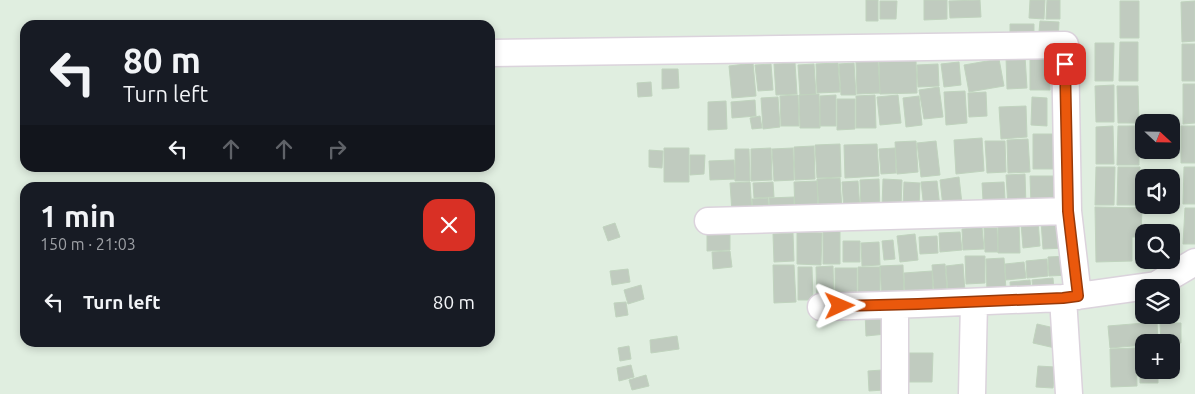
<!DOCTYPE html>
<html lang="en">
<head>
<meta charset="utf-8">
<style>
  body { margin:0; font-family:Ubuntu,sans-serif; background:#20242c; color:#f1f3f6; height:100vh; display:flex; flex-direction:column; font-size:19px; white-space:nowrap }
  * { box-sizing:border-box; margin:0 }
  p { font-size:16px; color:#9ea1a6 }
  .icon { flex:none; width:28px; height:28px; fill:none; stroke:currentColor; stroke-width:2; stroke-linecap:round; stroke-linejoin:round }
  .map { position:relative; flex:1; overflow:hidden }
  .panel { position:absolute; left:20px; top:182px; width:475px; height:165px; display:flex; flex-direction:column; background:#171b24; border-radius:15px; box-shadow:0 2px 8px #0003 }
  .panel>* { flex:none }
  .banner { position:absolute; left:20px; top:20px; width:475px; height:152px; border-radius:15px; box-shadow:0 2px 8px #0003; background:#171b24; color:#f1f3f6; overflow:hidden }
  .needle { width:32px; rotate:112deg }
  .fabs { position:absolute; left:1135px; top:114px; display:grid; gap:10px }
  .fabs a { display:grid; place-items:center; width:45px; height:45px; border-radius:10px; background:#171b24; box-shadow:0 2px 8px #0003; font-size:25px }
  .pin { position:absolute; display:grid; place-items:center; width:42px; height:42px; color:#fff; margin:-21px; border-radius:10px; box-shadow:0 2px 8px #0006 }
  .me { position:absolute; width:55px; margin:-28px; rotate:89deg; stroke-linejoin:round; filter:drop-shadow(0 0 4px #0008) }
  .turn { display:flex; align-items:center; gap:18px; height:105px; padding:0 20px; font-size:22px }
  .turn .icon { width:65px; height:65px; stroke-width:2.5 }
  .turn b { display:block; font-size:35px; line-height:42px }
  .lanes { display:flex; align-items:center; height:48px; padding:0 20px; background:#0003; justify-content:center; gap:25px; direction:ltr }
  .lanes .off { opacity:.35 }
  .round { display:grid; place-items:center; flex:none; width:52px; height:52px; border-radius:15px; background:#20242c }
  .overview { display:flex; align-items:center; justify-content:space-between; height:85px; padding:0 20px }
  h1 { font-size:30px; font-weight:600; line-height:38px }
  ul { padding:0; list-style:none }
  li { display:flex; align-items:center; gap:15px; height:70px; padding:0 20px }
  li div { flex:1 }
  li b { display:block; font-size:19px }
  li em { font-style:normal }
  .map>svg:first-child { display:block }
</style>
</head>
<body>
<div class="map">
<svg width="1195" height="394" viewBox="0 0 1195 394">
  <rect width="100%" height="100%" fill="#e0eee0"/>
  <!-- building -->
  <path fill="#c0cbbf" stroke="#c0d3be" d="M866 0H878V21H866Z
    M924 0H947V19L924 20Z
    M980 0 981 17 950 18 949 1Z
    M1030 0H1045L1044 19 1029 18Z
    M1047 0H1060V19H1046Z
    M880 1H897L896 19H880Z
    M1120 1H1139V38H1120Z
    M1195 1V41L1182 42 1181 2Z
    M1040 21 1059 22 1058 43 1038 42Z
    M1010 24H1034V41H1010Z
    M1120 42H1138V81H1119Z
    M1095 43H1114L1113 81H1095Z
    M1182 44H1195V81H1182Z
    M1025 56 1027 88 1007 89 1006 57Z
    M999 59 1004 86 969 92 964 65Z
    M1030 59H1050V90H1030Z
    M878 61 880 93 857 94 856 62Z
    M916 61 917 93 880 94 879 62Z
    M959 62 961 85 944 87 941 64Z
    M753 63 756 96 732 98 729 66Z
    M795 63 797 94 776 95 774 64Z
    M838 63 840 92 817 93 816 64Z
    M854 63 856 95H841L839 64Z
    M771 64 773 90 758 91 755 65Z
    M814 64 816 94 800 95 798 65Z
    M938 64 939 86 918 87 917 65Z
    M662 69H678L679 88 662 89Z
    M651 82 652 96 638 97 637 83Z
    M1183 84H1195V123L1183 124Z
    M1114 85V122H1096L1095 86Z
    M1117 86H1138L1139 123H1118Z
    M939 87 943 117 924 119 919 90Z
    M965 91 967 123 946 125 944 92Z
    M986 92 987 116 969 117 968 93Z
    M819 94 820 128H800L799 95Z
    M798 95 799 126H781L780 96Z
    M836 95V126H820V96Z
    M875 95 876 128H856V96Z
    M898 95 901 123 880 125 877 97Z
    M919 96 922 125 906 127 903 98Z
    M778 97 780 127 763 129 761 98Z
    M1032 97 1047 98V126L1031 125Z
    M837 99H855V129L837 130Z
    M755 100 756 116 732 118 731 102Z
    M726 101 727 129 708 130V102Z
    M1026 106 1027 137 1001 139 999 107Z
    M760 116 762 128 752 129 750 118Z
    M1113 126 1114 164H1096V127Z
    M1118 126H1139V165H1117Z
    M1181 126H1195V163H1181Z
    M1033 134H1055V169H1033Z
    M982 138 984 171 956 174 954 140Z
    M1028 139 1030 172 1008 173 1007 140Z
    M916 141 918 172 897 174 895 142Z
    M936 141 940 175 921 177 917 143Z
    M985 141H1005L1006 172 987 173Z
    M840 144 841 177 817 178 815 145Z
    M877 144 879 176 845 178 844 145Z
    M814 146 815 179 795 180 794 147Z
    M664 148H689V182H664Z
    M771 148 772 180 751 181V149Z
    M793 148 794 180 774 181 772 149Z
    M895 148 896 173 881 174 879 149Z
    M735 149H749L750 181H735Z
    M649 150 663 151 662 168 649 167Z
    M690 155H705L704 174 690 175Z
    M734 160 735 179 710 180 709 161Z
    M1096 167H1115L1114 205H1095Z
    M1118 167H1140L1139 205H1117Z
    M1184 167H1195V204H1183Z
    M1025 174 1026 206 1008 207 1006 175Z
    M1030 176H1062V205H1031Z
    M959 177 962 204 943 207 940 180Z
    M840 178 842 210 819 211 817 179Z
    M879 179 880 211 861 212 860 180Z
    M883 179 902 180 901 208 882 207Z
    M817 181 818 212 795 213 794 182Z
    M858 181 860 209 844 211 842 182Z
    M937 181 940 207 924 209 921 182Z
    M750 182 752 212 732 213 730 183Z
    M773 182 774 197 754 198 753 183Z
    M904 182 920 183 919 208 903 207Z
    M1004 182 1005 199 983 200 982 183Z
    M794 197V213L770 214 769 198Z
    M768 198 769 213 753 214 752 199Z
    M1095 207 1142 208 1141 237H1132V261L1096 262Z
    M1185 208H1195V244H1183Z
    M1064 220 1065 248 1043 249 1041 221Z
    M1038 221 1040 246 1023 248 1021 223Z
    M615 223 620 237 608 241 603 227Z
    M1019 224 1020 253H998V225Z
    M982 227 984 249 963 250 962 229Z
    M984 228H997L998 252H985Z
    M823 229H840V264H823Z
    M797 232 822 233 821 265 797 264Z
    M960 232 962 250 940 252 939 233Z
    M730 233V250L707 251V234Z
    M793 233 794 261 774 262 773 234Z
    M915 234 918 260 900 262 897 236Z
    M937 236 938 253 920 254 919 237Z
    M893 240 895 259 884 260 882 241Z
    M843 241H860V262H843Z
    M879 242 880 265 862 266 861 243Z
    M730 251 732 267 713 269 712 252Z
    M965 256H985V283L966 284Z
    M1069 256 1070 275 1049 276 1048 257Z
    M1004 258 1006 290 987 292 986 259Z
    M1047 259 1048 276 1027 278 1026 261Z
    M1024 262 1026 278 1006 280 1005 264Z
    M945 264 947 290 934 291 932 265Z
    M963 264 965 292 948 293 946 266Z
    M773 265H794L796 302 774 303Z
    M903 265 904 301 882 302 880 266Z
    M833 266 834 299 817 300 816 267Z
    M798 267H812L813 300H798Z
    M858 267H880V303H858Z
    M835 268H857V301H835Z
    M628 269 630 282 612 285 610 271Z
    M932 271 933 296 905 297 904 273Z
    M1053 278 1054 290 1033 292 1032 280Z
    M1030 280 1032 294 1011 296 1010 282Z
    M641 285 644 299 628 304 624 290Z
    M626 302 628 315 616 317 614 303Z
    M884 311 886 334 866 336 865 312Z
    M1157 322 1158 342H1144V345L1110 348 1108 326Z
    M1160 323H1181V343L1161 342Z
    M1037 324 1059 329 1055 348 1033 343Z
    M677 336 679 349 651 353 650 340Z
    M629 346 631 359 620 361 618 348Z
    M1140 347H1144V370H1158V383H1140Z
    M1136 348 1137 386 1111 387 1110 349Z
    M906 353H933L932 382H905Z
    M631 365 634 377 619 381 617 368Z
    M1038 366 1055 367 1053 388 1036 387Z
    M882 370 884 390 869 391 868 371Z
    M646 375 649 386 632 390 629 380Z"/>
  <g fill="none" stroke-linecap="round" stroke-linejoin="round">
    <!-- minor casing -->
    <g stroke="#dbd3dc" stroke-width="29">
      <path id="minor" d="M490 53 1065 45 1068 211
        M708 221 1068 211 1078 296
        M1063 298 1069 394
        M821 307 918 304 1063 298 1156 285 1195 262
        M895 394V305
        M972 394 974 302"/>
    </g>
    <!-- minor -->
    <use href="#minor" stroke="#fff" stroke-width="26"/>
  </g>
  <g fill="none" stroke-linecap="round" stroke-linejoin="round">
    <!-- route casing -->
    <g stroke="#983908" stroke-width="12">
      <path id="route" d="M840 306 918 304 1063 298 1078 296 1068 211 1065 64"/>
    </g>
    <!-- route -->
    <use href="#route" stroke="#ea580c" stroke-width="9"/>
  </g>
</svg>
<div class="fabs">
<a><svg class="needle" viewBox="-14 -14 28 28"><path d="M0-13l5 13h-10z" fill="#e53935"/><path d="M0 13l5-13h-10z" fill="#9ea1a6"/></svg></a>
<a><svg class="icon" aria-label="sound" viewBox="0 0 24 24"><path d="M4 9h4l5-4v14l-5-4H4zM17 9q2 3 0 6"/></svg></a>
<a><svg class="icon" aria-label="search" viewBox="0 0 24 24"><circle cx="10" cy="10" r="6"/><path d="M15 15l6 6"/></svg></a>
<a><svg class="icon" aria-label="layers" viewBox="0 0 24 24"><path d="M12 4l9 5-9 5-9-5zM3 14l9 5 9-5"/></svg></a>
<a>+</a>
</div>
<div class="pin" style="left:1065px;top:64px;background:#d93025"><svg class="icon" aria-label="arrive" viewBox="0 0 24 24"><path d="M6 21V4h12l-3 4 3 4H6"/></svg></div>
<svg class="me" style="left:840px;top:306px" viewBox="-20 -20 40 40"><path d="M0-17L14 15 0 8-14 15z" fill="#ea580c" stroke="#fff" stroke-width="4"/></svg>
<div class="banner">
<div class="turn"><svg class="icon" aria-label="left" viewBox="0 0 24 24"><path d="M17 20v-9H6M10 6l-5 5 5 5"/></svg><div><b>80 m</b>Turn left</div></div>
<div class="lanes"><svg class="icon" aria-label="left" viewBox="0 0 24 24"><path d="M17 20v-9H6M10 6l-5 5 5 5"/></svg><svg class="icon off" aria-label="ahead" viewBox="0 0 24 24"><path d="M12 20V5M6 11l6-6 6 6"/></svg><svg class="icon off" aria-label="ahead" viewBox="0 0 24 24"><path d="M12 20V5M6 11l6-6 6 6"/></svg><svg class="icon off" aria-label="right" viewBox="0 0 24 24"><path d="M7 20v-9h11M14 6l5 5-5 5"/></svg></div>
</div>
<section class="panel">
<div class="overview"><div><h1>1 min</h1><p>150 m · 21:03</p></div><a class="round" style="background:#d93025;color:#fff"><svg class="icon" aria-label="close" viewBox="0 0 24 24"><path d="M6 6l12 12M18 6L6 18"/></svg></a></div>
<ul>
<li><svg class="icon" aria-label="left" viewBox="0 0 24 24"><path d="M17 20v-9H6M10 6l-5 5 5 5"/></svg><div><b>Turn left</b></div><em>80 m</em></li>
</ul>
</section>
</div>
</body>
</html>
